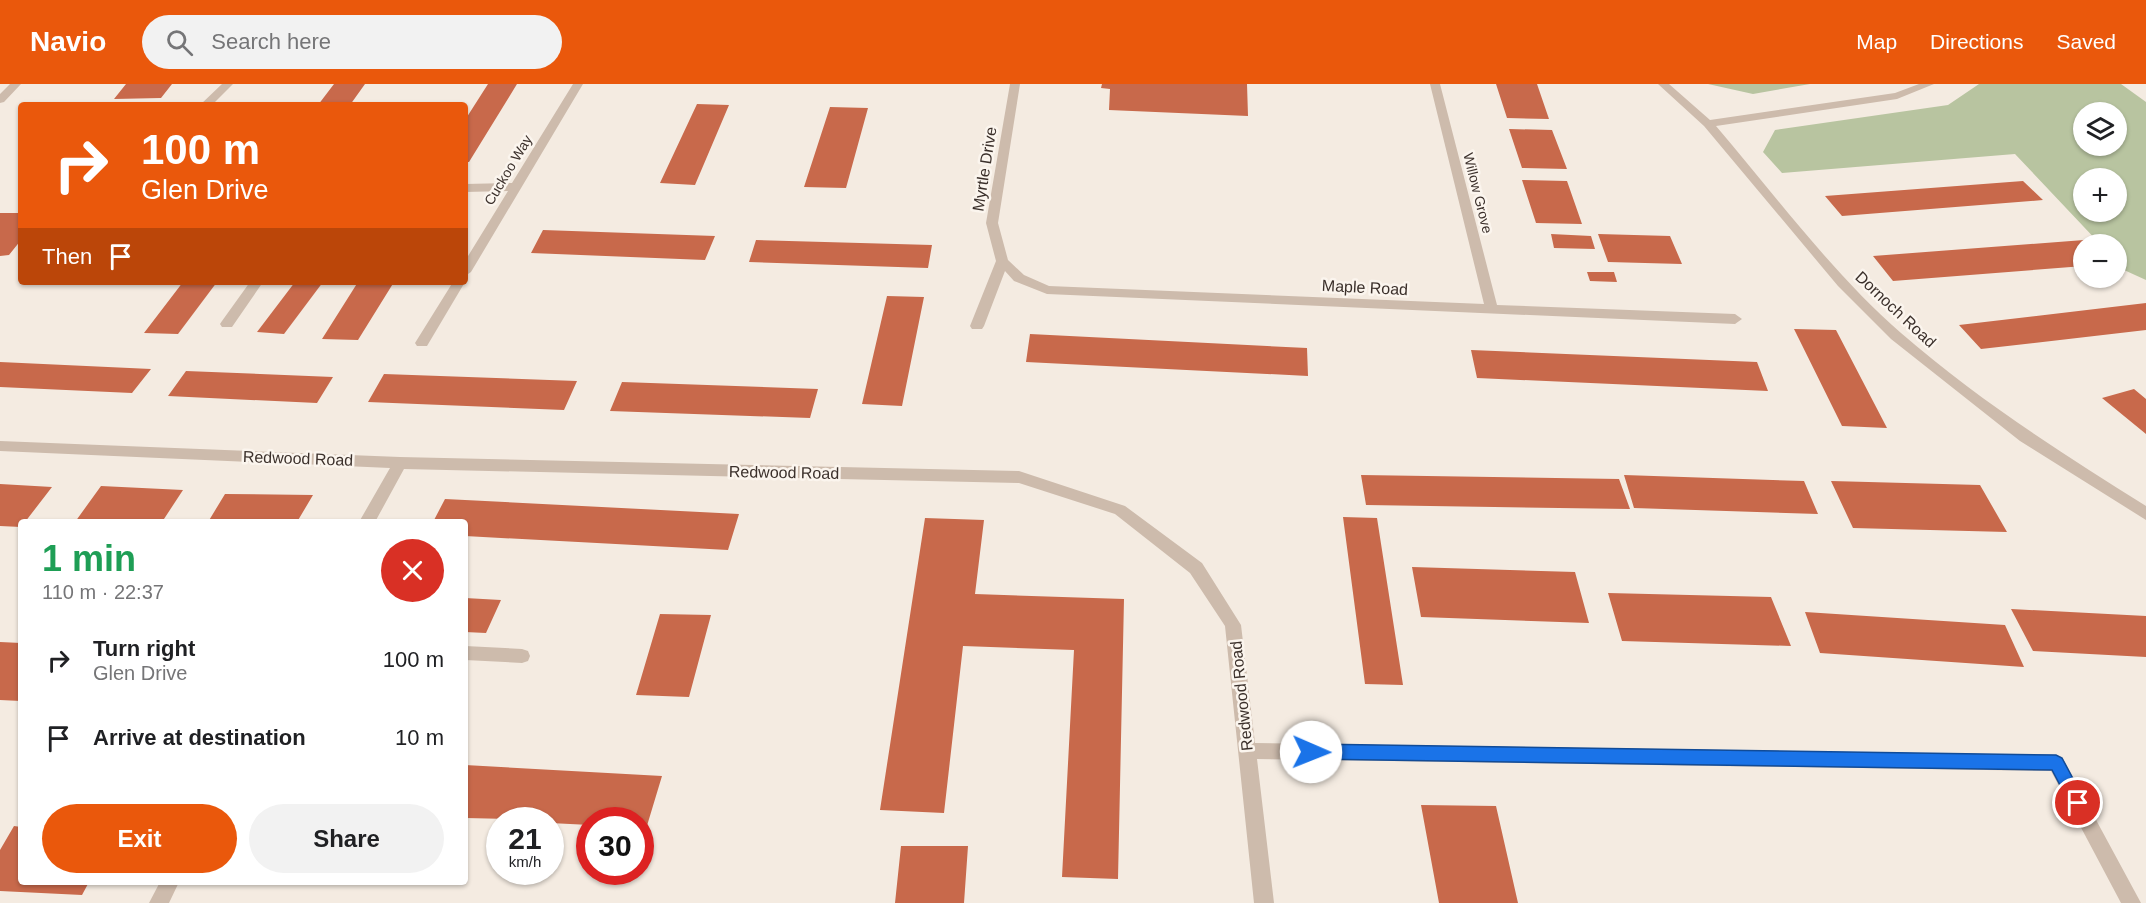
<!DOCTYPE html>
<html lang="en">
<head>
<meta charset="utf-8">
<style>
  body { margin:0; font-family:Helvetica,sans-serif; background:#f2f2f2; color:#202124; height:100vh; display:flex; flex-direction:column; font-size:22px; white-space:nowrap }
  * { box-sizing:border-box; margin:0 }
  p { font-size:20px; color:#757577 }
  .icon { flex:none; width:33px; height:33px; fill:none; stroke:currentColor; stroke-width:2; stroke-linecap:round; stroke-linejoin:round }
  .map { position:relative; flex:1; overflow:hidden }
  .sheet { position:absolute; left:18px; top:435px; width:450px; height:366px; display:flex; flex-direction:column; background:#fff; border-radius:6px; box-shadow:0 2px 4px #0004 }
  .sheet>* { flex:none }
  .hud { position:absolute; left:18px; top:18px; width:450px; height:183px; border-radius:6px; box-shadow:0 2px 4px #0004; background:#ea580c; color:#fff; overflow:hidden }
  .fabs { position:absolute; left:2073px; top:18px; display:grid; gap:12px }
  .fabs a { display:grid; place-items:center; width:54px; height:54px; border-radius:50%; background:#fff; box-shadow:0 2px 4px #0004; font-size:30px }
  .speed { position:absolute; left:486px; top:723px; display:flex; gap:12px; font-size:30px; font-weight:700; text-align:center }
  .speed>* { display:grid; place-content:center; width:78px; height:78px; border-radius:50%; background:#fff; box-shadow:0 2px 4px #0004; line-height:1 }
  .speed small { font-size:15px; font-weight:400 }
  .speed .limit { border:9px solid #d22; background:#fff; color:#111 }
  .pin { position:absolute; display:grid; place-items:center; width:51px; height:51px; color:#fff; margin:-26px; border:3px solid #fff; border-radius:50%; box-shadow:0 2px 6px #0007 }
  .me { position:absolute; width:66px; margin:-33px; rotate:91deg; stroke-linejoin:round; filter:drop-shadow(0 0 4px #0008) }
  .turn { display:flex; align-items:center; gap:21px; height:126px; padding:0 24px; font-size:27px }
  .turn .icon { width:78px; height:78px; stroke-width:2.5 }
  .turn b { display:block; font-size:42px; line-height:51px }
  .then { display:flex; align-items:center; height:57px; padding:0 24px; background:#0003; gap:12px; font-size:22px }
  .round { display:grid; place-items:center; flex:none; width:63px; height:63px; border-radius:32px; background:#f2f2f2 }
  .head { display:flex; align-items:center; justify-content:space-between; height:102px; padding:0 24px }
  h1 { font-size:36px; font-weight:600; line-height:45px; color:#1e9e55 }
  .cta { display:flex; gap:12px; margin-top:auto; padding:12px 24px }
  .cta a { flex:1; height:69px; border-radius:36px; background:#ea580c; color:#fff; font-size:24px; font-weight:600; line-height:69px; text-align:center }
  .cta a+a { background:#f2f2f2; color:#202124 }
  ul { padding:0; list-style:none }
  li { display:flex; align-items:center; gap:18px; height:78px; padding:0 24px }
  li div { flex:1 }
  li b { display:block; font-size:22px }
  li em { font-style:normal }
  header { display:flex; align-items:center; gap:36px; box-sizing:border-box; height:84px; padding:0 30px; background:#ea580c; color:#fff }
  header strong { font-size:28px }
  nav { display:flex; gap:33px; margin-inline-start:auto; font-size:21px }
  .search { width:420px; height:54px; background:#f2f2f2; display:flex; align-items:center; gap:15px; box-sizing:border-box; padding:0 21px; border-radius:33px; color:#757577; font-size:22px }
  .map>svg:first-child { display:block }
</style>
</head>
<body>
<header>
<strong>Navio</strong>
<div class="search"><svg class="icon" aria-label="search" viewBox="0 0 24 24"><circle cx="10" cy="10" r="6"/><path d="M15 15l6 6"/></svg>Search here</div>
<nav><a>Map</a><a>Directions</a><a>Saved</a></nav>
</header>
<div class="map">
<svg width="2146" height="819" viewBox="0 0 2146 819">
  <rect width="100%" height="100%" fill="#f4ebe1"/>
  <!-- green -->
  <path fill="#b8c4a0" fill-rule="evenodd" d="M1708 0H1810L1753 10Z
    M1979 0H2121L2146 18V196L2124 186 2117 179 2116 160H2100L2015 70 1782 89 1763 68 1775 46 1948 21ZM2084 28H2116V62H2084ZM2084 94H2116V128H2084Z"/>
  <!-- building -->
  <path fill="#c8694b" d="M126 0H172L161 14 114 15Z
    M334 0H365L350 21H318Z
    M488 0H517L469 78H465V36Z
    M1102 0H1247L1248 32 1109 26 1110 5 1101 4Z
    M1496 0H1537L1549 35 1507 34Z
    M697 20 729 21 695 101 660 99Z
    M830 23 868 24 846 104 804 103Z
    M1509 45 1552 46 1567 85 1522 84Z
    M1522 96 1567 97 1582 140 1536 139Z
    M2023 97 2043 116 1842 132 1825 112Z
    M0 129H21V156L9 171 0 172Z
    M543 146 715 152 705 176 531 169Z
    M1551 150 1591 152 1595 165 1554 164Z
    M1598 150 1670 152 1682 180 1608 178Z
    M756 156 932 161 928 184 749 178Z
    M2084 156 2089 160H2084V182L1893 197 1873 172Z
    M1587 188H1614L1617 198 1590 197Z
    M183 198H217L178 250 144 249Z
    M295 198H323L284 250 257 248Z
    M358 198H394L358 256 322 255Z
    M887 212 924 213 902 322 862 320Z
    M2146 219V246L1981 265 1959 241Z
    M1794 245 1836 246 1887 344 1842 342Z
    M1030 250 1307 264 1308 292 1026 278Z
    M1471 266 1757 278 1768 307 1477 294Z
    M0 278 151 285 132 309 0 303Z
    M186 287 333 293 317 319 168 312Z
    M384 290 577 297 564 326 368 318Z
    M622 298 818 305 810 334 610 327Z
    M2134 305 2146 315V350L2102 314Z
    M1361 391 1619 395 1630 425 1366 421Z
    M1624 391 1804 397 1818 430 1634 424Z
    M1831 397 1980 401 2007 448 1853 444Z
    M0 400 52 403 25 438H21V443L0 442Z
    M101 402 183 406 162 438H75Z
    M225 410 313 411 297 438H208Z
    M445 415 739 430 728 466 465 452V438H433Z
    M1343 433 1377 434 1403 601 1365 600Z
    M925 434 984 436 975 510 1124 515 1118 795 1062 793 1074 566 963 562 944 729 880 726Z
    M1412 483 1575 488 1589 539 1421 533Z
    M1608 509 1771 513 1791 562 1622 557Z
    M465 514 501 516 486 549 465 548Z
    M2011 525 2146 532V573L2033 567Z
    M1805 528 2005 541 2024 583 1820 569Z
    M660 530 711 531 689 613 636 611Z
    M0 558 21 559V617L0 616Z
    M465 681 662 692 646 745 640 744V736H590V741L550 739V736L465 734Z
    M1421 721 1496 722 1518 819H1439Z
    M14 742 21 743V798H89L82 811 0 807V766Z
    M901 762H968L964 819H895Z"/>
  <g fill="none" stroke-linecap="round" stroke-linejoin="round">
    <!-- lane -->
    <path fill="#cdbbac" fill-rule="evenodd" d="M465 562 522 565 528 567 530 572 528 577 522 579 465 576Z"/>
    <!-- street -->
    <path fill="#cdbbac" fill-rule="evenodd" d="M10 0H21L4 18 0 19V10Z
      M222 0H233L212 21H200Z
      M573 0H583L471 188 465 192V177L508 107 465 108V100L512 99Z
      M1010 0H1020L998 139 1008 176 1024 191 1049 202 1484 220 1430 0H1440L1497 221 1735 230 1742 235 1735 240 1047 210 1014 197 1005 187 984 242 982 245H972L970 242 996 177 986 139Z
      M1658 0H1669L1710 36 1895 9 1919 0H1934L1897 15 1716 42C1774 110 1834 191 1901 249 1977 315 2061 369 2146 422V436L2020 357 1891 255 1838 202 1704 42Z
      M465 197V198L427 262H417L415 259 453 198Z
      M250 198H263L232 243H222L220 240 222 237Z
      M0 357 400 373 1019 387 1125 422 1202 479 1241 541 1255 659 2056 671 2062 673 2141 819H2121L2051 687 1257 675 1274 819H1254L1225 542 1190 489 1115 430 1019 399 404 385 375 438H359L390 384 0 367Z
      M160 798H179L169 819H149Z"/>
  </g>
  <!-- route -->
  <path fill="#1a73e8" stroke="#114b97" stroke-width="1.5" d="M1311 660 2056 671 2062 674 2086 719 2083 724 2078 727 2072 724 2052 686 1311 675 1306 673 1303 668 1306 663Z"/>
  <g text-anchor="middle" stroke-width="5" stroke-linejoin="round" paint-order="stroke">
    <!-- far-street labels -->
    <g font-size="14" fill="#3b302b" stroke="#fbf5ee">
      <text transform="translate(508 86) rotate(-59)" y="5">Cuckoo Way</text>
      <text transform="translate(1478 109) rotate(76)" y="5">Willow Grove</text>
    </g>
    <!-- street labels -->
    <g font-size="16" fill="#3b302b" stroke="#fbf5ee">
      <text transform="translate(984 85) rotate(-81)" y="6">Myrtle Drive</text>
      <text transform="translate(1365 203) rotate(3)" y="6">Maple Road</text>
      <text transform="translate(1896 225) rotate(43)" y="6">Dornoch Road</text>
      <text transform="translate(298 374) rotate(2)" y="6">Redwood Road</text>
      <text transform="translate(784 388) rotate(1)" y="6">Redwood Road</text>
      <text transform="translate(1241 612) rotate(-96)" y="6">Redwood Road</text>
    </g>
  </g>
</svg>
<div class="fabs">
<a><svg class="icon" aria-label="layers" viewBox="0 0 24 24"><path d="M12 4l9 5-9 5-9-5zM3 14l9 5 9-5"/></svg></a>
<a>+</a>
<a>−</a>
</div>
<div class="speed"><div>21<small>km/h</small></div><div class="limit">30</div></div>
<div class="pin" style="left:2078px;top:719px;background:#d93025"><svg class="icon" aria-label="arrive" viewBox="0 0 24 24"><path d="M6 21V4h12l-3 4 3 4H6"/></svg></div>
<svg class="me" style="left:1311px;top:668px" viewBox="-20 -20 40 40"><circle r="19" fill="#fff"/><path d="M0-13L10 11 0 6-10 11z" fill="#1a73e8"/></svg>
<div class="hud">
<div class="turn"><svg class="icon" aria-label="right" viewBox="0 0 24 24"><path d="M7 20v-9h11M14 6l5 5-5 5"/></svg><div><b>100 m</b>Glen Drive</div></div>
<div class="then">Then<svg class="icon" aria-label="arrive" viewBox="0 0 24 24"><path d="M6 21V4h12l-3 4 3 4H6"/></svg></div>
</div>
<section class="sheet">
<div class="head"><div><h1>1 min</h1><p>110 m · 22:37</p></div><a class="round" style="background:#d93025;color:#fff"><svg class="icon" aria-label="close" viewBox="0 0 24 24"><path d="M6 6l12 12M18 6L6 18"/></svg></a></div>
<ul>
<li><svg class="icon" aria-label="right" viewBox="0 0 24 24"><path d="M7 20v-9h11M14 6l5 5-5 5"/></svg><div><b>Turn right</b><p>Glen Drive</p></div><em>100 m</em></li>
<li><svg class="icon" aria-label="arrive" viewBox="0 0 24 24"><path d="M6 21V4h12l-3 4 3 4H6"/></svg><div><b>Arrive at destination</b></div><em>10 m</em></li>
</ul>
<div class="cta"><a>Exit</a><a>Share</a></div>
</section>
</div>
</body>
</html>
